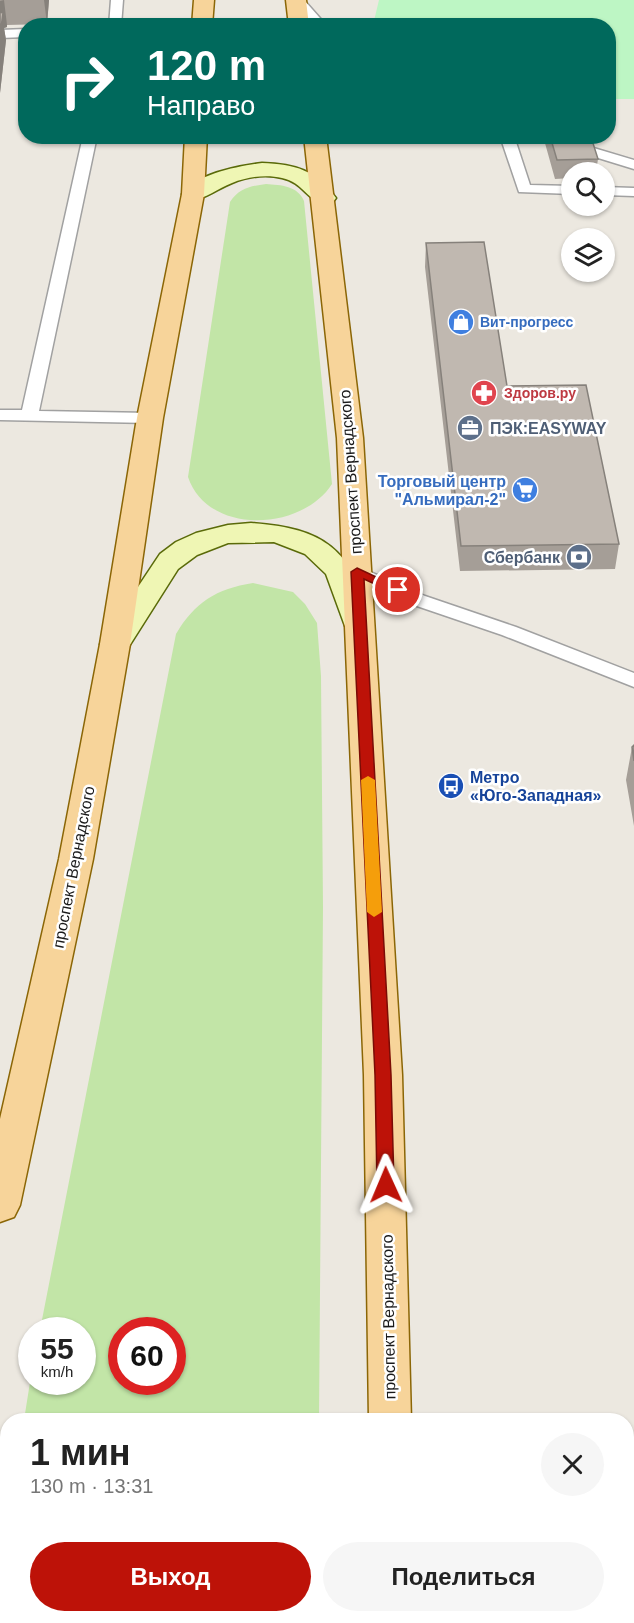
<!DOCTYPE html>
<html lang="ru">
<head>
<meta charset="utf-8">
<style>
  body { margin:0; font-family:Helvetica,sans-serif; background:#f6f6f6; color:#222; height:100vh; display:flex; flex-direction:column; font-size:22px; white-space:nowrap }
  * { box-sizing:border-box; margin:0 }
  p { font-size:20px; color:#767676 }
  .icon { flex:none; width:33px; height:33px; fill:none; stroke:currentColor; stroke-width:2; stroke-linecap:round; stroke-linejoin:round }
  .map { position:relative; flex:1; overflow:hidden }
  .panel { position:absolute; left:0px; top:1413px; width:634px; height:210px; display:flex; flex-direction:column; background:#fff; border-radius:24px 24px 0 0; box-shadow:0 2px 4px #0004 }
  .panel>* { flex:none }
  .banner { position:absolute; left:18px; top:18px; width:598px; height:126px; border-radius:24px; box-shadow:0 2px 4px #0004; background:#00695c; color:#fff; overflow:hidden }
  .controls { position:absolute; left:561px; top:162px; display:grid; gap:12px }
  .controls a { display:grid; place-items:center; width:54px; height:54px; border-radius:50%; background:#fff; box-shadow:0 2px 4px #0004; font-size:30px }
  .speed { position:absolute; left:18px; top:1317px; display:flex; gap:12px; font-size:30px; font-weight:700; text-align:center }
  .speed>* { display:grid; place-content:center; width:78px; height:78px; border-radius:50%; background:#fff; box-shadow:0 2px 4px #0004; line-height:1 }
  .speed small { font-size:15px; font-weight:400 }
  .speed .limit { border:9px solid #d22; background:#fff; color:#111 }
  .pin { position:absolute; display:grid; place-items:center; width:51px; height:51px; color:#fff; margin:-26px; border:3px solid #fff; border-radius:50%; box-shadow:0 2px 6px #0007 }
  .me { position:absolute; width:66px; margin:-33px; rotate:359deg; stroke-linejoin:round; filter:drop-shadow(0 0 4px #0008) }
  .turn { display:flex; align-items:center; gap:21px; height:126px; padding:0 30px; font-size:27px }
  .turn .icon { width:78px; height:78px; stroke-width:2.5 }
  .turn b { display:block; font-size:42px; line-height:51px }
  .round { display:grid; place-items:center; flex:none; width:63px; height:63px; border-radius:32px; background:#f6f6f6 }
  .head { display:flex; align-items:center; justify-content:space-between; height:102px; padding:0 30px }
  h1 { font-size:36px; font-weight:600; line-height:45px }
  .cta { display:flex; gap:12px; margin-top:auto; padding:12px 30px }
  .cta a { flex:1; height:69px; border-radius:36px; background:#bd1208; color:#fff; font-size:24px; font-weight:600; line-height:69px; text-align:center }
  .cta a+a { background:#f6f6f6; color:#222 }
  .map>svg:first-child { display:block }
</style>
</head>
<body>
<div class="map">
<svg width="634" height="1623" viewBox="0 0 634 1623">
  <rect width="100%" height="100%" fill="#ece8e0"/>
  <!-- grass -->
  <path fill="#c2e5a7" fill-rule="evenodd" d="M266 184C281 185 298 186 304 201L332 484C302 531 208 536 188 477L230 202C239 188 251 186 266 184Z
    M253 583 293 592 305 604 317 623 321 676 323 907 319 1420H24L31 1376 32 1382H82V1330H40L176 634C195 602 216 589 253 583ZM122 1330H172V1382H122Z
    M189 1616H318V1623H204Z"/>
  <!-- park -->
  <path fill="#bdf6c4" d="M379 0H634V99H609V26L373 25Z"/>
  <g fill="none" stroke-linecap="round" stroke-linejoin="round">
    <!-- lane casing -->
    <g stroke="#a1a1a1" stroke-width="3">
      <path id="lane" d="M111 0H123L121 26H109Z
        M291 0H304L327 26H313Z
        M26 29V37L0 38V30Z
        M83 136H97L39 411 150 413 156 414 158 418 156 422 150 423 0 420V410H22Z
        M500 136H514L530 185 572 186V194L519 192Z
        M587 146 634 160V169L582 153 580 150Z
        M604 187 634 188V196L604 195Z
        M357 566 425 596 516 627 634 673V687L502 635 411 604 350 576 348 572 350 568Z"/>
    </g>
    <!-- secondary casing -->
    <g stroke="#5a6a09" stroke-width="3">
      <path id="secondary" d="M262 163C295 164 316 170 336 198L332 203C310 208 305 182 282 178 266 174 247 177 232 183 216 189 202 203 185 199L182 194C196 174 239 166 262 163Z
        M251 523C324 528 351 549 371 619L367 626 356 629 345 626 326 574 305 554 274 542 228 543 197 555 178 569 126 651 115 654 104 651 100 644 160 554 176 542 196 533 228 525Z
        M0 1525 8 1528V1575L0 1572Z
        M95 1616H152L155 1623H98Z"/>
    </g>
    <!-- primary casing -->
    <g stroke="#8b6606" stroke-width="3">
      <path id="primary" d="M194 0H214L212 26H192Z
        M286 0H306L309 26H289Z
        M185 136H207L204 194 163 418 130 644 93 859 20 1205 14 1217 0 1222V1119L59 859 100 644 137 418 182 194Z
        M304 136H326L363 438 402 1075 411 1420H369L364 1075 337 438Z
        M366 1616H412V1623H366Z"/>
    </g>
    <!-- lane -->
    <use href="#lane" fill="#fff" fill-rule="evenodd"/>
    <!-- secondary -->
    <use href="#secondary" fill="#eff6b4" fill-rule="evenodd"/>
    <!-- primary -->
    <use href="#primary" fill="#f7d49a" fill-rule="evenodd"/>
  </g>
  <!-- wall -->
  <path fill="#a59e97" d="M0 0H49L47 24 7 25V27L4 28 6 40 0 93Z
    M543 136H586V138L598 159 596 172H572V178L555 179Z
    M426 243 507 386 619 544 615 569 460 571 425 267Z
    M634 745V826L626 780 632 747Z"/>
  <!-- shaded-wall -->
  <path fill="#86817b" d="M4 0 7 25V27L4 28 6 40 0 93V1Z
    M44 0H49L47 24Z"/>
  <!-- building -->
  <path fill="#c0b8b0" stroke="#86817b" stroke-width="1.5" d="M0 12 3 13 0 35Z
    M550 136H583L592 140 598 159 557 160Z
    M484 242 507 386 586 385 619 544 461 546 426 243Z
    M634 745V761L632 747Z"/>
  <!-- route -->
  <path fill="#bd1208" stroke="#7b0c05" stroke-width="1.5" d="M357 568 404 590 398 594 394 593 364 579 391 1075 394 1185 391 1190 386 1192 380 1190 377 1185 375 1075 351 572Z"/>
  <!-- slow -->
  <path fill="#f59e0b" d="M368 776 375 780 382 912 374 917 367 912 361 780Z"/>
  <!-- icons -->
  <defs>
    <g id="shop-disc" transform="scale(1.35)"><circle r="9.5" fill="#3f7fe0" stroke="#fff"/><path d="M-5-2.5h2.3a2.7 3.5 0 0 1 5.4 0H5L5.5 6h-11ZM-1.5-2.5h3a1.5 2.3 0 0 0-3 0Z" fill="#fff"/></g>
    <g id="pharmacy-disc" transform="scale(1.35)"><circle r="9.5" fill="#e0444e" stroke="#fff"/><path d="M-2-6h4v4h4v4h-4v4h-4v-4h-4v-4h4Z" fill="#fff"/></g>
    <g id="office-disc" transform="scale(1.35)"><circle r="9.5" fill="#5c6f8a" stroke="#fff"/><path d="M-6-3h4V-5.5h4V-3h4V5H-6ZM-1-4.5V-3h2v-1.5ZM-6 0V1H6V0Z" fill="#fff"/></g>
    <g id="supermarket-disc" transform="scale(1.35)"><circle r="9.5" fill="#3f7fe0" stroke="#fff"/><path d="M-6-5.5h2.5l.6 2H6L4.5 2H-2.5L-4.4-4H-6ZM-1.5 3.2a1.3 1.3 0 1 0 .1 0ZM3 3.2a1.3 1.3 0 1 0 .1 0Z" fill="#fff"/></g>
    <g id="bank-disc" transform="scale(1.35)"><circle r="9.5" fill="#5c6f8a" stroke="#fff"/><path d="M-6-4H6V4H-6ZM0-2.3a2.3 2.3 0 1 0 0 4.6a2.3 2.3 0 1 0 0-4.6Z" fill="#fff"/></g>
    <g id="bus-disc" transform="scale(1.35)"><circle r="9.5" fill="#1a4fb4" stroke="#fff"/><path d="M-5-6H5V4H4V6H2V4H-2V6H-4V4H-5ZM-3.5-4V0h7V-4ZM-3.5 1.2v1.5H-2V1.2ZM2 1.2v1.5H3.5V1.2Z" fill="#fff"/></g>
  </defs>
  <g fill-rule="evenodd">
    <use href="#shop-disc" x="461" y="322"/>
    <use href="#pharmacy-disc" x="484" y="393"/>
    <use href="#office-disc" x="470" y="428"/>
    <use href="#supermarket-disc" x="525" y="490"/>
    <use href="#bank-disc" x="579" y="557"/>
    <use href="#bus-disc" x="451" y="786"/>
  </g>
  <g text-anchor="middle" stroke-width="5" stroke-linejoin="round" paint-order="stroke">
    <!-- far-shop labels -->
    <g font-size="14" font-weight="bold" fill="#366cbe" stroke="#fff" text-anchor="start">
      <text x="480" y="327">Вит-прогресс</text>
    </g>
    <!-- far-health labels -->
    <g font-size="14" font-weight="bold" fill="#be3a42" stroke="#fff" text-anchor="start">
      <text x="504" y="398">Здоров.ру</text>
    </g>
    <!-- service labels -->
    <g font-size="16" font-weight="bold" fill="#4e5e75" stroke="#fff" text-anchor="start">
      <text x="490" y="434">ПЭК:EASYWAY</text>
      <text x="560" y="563" text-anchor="end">Сбербанк</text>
    </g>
    <!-- street labels -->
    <g font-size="16" fill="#1a1a1a" stroke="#fff">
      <text transform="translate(350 472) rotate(-94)" y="6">проспект Вернадского</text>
      <text transform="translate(73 867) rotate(-79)" y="6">проспект Вернадского</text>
      <text transform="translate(388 1317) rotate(-91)" y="6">проспект Вернадского</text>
    </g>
    <!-- shop labels -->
    <g font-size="16" font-weight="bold" fill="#366cbe" stroke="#fff" text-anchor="end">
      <text x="506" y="487">Торговый центр<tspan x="506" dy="18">"Альмирал-2"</tspan></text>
    </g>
    <!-- transit labels -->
    <g font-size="16" font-weight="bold" fill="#164399" stroke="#fff" text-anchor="start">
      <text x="470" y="783">Метро<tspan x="470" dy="18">«Юго-Западная»</tspan></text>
    </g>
  </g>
</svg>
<div class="controls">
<a><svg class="icon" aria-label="search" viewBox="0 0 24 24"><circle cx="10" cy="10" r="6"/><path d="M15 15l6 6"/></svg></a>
<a><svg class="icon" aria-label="layers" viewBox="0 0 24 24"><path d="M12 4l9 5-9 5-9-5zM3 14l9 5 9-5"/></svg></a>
</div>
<div class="speed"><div>55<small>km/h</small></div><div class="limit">60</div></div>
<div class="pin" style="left:398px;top:590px;background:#d93025"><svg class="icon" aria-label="arrive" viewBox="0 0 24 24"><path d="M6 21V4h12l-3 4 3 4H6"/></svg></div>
<svg class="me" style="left:386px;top:1185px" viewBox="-20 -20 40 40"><path d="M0-17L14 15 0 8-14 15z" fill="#bd1208" stroke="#fff" stroke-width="4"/></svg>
<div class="banner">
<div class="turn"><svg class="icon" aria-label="right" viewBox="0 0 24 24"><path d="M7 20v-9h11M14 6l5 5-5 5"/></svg><div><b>120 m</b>Направо</div></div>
</div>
<section class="panel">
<div class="head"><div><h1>1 мин</h1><p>130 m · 13:31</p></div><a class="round"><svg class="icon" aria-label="close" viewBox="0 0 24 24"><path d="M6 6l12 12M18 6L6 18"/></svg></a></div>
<div class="cta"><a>Выход</a><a>Поделиться</a></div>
</section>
</div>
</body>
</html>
